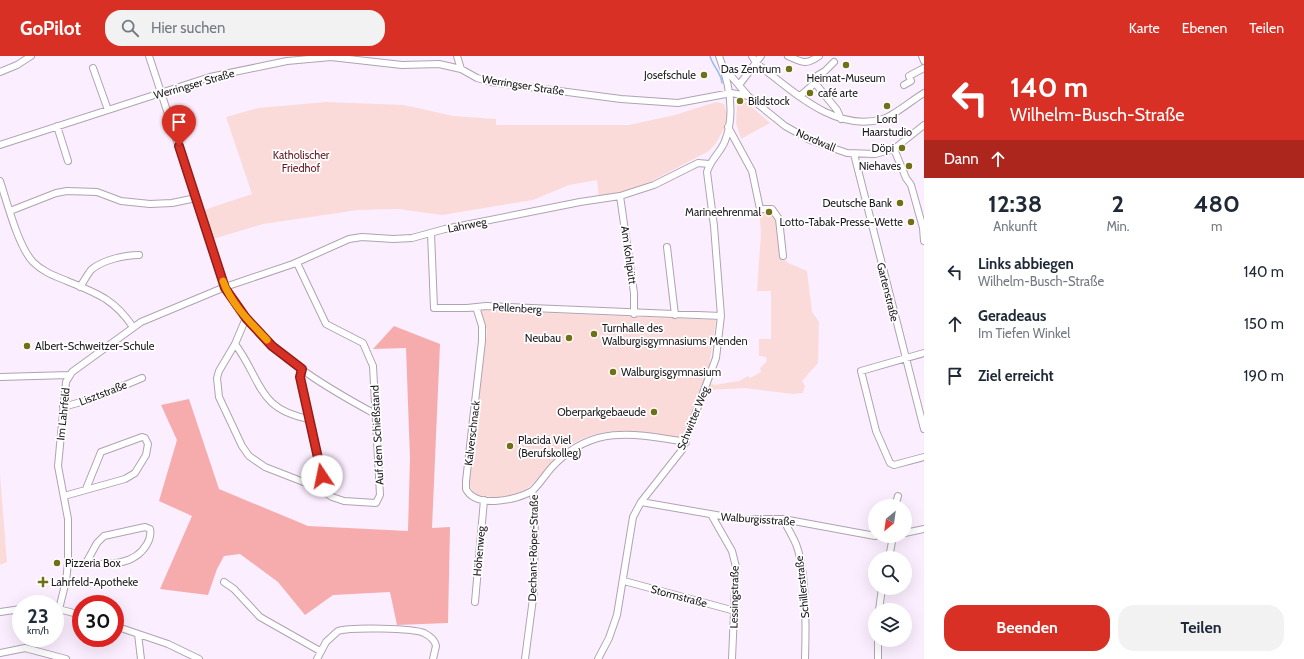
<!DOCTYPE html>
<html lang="de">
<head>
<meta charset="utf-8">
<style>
  body { margin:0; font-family:Cabin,sans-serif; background:#f2f2f3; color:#1f2937; height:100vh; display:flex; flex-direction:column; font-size:15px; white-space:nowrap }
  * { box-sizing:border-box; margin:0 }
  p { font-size:13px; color:#747a83 }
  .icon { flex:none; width:22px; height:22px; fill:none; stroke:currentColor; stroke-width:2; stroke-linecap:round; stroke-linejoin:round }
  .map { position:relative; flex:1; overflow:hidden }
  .details { display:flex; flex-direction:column; background:#fff; width:380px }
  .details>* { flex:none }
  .top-card { background:#d93025; color:#fff; overflow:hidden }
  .needle { width:26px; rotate:209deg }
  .fabs { position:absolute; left:868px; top:443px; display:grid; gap:8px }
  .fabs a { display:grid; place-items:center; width:44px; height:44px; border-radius:50%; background:#fff; box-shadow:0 4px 16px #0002; font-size:20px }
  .speed { position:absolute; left:12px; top:539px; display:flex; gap:8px; font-size:20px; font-weight:700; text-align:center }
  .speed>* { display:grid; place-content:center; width:52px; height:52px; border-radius:50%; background:#fff; box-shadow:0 4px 16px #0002; line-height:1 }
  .speed small { font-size:10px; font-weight:400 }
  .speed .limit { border:6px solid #d22; background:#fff; color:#111 }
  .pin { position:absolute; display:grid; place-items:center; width:34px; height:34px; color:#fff; margin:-41px -17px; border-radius:50% 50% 50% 0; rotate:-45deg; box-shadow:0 0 4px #0007 }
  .pin .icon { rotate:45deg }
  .me { position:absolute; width:44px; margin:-22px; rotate:349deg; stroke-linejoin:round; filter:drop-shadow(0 0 3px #0008) }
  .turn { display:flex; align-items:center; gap:14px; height:84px; padding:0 20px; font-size:18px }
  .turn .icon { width:52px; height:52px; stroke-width:2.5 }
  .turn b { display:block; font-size:28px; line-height:34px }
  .then { display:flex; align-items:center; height:38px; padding:0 20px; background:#0003; gap:8px; font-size:15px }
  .eta { display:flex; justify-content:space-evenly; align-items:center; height:68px; text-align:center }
  .eta b { font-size:24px; font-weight:700; line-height:28px }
  .primary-button { display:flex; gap:8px; margin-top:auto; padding:8px 20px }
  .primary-button a { flex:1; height:46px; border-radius:16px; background:#d93025; color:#fff; font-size:16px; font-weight:700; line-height:46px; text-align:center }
  .primary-button a+a { background:#f2f2f3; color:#1f2937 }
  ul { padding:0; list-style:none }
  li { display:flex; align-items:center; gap:12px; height:52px; padding:0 20px }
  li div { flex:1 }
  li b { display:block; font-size:15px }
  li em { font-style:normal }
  header { display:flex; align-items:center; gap:24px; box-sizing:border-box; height:56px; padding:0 20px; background:#d93025; color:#fff }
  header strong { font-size:19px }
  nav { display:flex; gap:22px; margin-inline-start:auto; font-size:14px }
  .search { width:280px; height:36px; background:#f2f2f3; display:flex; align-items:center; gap:10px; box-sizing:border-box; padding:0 14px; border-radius:16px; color:#747a83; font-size:15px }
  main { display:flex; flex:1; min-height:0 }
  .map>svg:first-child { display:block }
</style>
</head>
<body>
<header>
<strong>GoPilot</strong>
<div class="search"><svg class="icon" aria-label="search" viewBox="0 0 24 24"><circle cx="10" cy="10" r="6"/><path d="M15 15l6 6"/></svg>Hier suchen</div>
<nav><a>Karte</a><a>Ebenen</a><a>Teilen</a></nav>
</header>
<main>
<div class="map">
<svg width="924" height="603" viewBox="0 0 924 603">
  <rect width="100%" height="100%" fill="#fbeeff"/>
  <!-- green -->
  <path fill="#fbdbda" d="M745 45 770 67 741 83 736 67 737 48Z
    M326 46 404 49 453 60 496 63V69H629L675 59 716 46 724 48 727 58 726 69 716 87 709 95 644 129 599 142 597 124 569 129 533 144 442 159 398 153 358 154 263 168 213 183 204 154 252 138 226 61 258 52Z
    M759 153 775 156 782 200 788 207 807 215 812 256 819 266 818 307 802 325 805 330 803 337 793 338 745 332 707 334 709 326 714 329 739 325 748 320 750 322 761 316 760 312 767 305 766 301 759 300V283H771V235H757L761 177Z
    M481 254 716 264 709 310 684 382C651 377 615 369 584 382 536 401 543 455 474 438L469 428 487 275Z
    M0 419 7 506 0 509Z"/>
  <!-- forest -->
  <path fill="#f6acac" d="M394 270 440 288 432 472 450 471 448 567 397 569 390 536 333 539 305 559 278 526 240 498 224 500 217 513 208 539 160 533 192 460 159 445 177 384 161 349 189 343 219 433 308 470 408 475 410 402 406 292 373 293Z"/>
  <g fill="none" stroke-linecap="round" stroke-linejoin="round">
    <!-- stream -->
    <path stroke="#96bcf2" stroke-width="1.5" d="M710 0C713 11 721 16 722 27"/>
    <!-- minor casing -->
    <g stroke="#afa3b3" stroke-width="8">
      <path id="minor" d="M149 0 225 231C232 242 238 253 246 262 281 305 329 333 377 359
        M457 0 461 13
        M752 0 756 7C792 34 834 77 883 63 895 59 912 44 924 37
        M788 0C802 6 805 10 819 0
        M922 0 924 5
        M93 12 108 54
        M726 14 748 40 785 70 810 84 847 97 875 98 894 93 924 69
        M0 16 17 9 31 0
        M815 27 837 54 841 63
        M739 29 761 0
        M904 29 911 25 909 20 924 12
        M800 40 815 27V21L825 15 834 6
        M57 70 68 105
        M728 71 752 115 760 153H772L779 163 783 200
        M0 89 210 21 287 5 331 1 402 9 439 8 461 13 477 22 491 26 621 43 678 47 731 37 748 40
        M894 93 906 122 911 129 923 172 924 185
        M854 98 924 373
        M0 125C7 146 18 190 33 206 43 216 55 220 67 225 98 238 114 243 133 271
        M620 140 634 237V258
        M10 155 56 137 67 135 97 136 121 145 150 148 172 147 196 142
        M431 177 434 252H467L486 250 721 260
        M667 191 675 259
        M80 231C84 225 87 219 91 214 102 204 125 199 139 199
        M476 251 482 270V285L466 425V433C476 453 517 444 532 435
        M246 262 235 288 219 315 217 322 219 341 242 390 249 400 265 411 319 432 332 441 344 445 376 447 380 439 373 310 363 287 326 268 297 207
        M235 288C262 324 257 354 310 363
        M924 297 861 315 876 375 890 407 894 409 924 401
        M302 313 300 321 322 420 319 432
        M0 321 69 319
        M63 351 92 343 142 322
        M64 440 125 423 135 417 146 399 148 388 145 382 142 381 101 396 86 433
        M641 446 739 463H783L875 480
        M895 450 898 440
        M712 460 732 495 736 511 732 603
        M783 463C787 471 792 479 796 488 807 516 806 572 805 603
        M905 477 924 473
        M889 502 893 480
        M68 507C95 507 132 515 147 488 150 483 151 478 150 473L145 471 104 480 97 487 86 507
        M624 525 735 555
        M224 526 234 533 260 561 320 595
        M475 546 484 444
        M55 552 81 559
        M59 553 66 525 68 507V463L58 410 66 326 72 316 141 266 225 231 293 208 349 183 362 181 393 183 412 182 445 173 580 146 620 140 654 129 698 107 709 108
        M879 554 882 532
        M0 556 21 553
        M115 570 168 588 199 603
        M138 578 141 603
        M0 597 25 592 66 603
        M317 603 326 586 338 575C351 571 413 572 424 577 430 580 435 584 436 590L433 603
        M525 603 534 535 535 448 532 435C541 427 547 415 556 407 595 368 637 378 686 386
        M598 603 609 582 617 559 633 461 641 446 682 394 716 302 721 260 714 170 707 116C710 104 721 96 725 85 736 57 729 26 719 0
        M878 603V584"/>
    </g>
    <!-- minor -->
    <use href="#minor" stroke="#fff" stroke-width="6"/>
  </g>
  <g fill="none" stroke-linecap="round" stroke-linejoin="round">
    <!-- route casing -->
    <g stroke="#8d1f18" stroke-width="10">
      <path id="route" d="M179 90 225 232 246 262 272 290 302 313 300 321 322 420"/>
    </g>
    <!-- route -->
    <use href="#route" stroke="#d93025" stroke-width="7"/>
    <!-- slow -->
    <path stroke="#f59e0b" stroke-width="7" d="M223 225C231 248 251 267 267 284"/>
  </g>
  <!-- markers -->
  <g fill="#707116" stroke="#fff" stroke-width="1.5">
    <circle cx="846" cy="9" r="4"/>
    <circle cx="789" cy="13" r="4"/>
    <circle cx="704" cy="19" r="4"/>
    <circle cx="810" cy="37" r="4"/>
    <circle cx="740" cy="45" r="4"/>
    <circle cx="887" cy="50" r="4"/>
    <circle cx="902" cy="92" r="4"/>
    <circle cx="909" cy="110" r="4"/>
    <circle cx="900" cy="147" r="4"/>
    <circle cx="769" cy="156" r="4"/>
    <circle cx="911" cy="166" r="4"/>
    <circle cx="594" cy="278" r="4"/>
    <circle cx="569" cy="282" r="4"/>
    <circle cx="27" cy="290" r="4"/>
    <circle cx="613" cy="316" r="4"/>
    <circle cx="654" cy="356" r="4"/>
    <circle cx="510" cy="390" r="4"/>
    <circle cx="57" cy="507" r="4"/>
    <path d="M41 520h4v4h4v4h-4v4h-4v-4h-4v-4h4z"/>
  </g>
  <g text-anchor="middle" stroke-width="3.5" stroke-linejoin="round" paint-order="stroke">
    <!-- poi labels -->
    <g font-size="11" fill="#1d181e" stroke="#fff" text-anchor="end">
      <text x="781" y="17">Das Zentrum</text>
      <text x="696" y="23">Josefschule</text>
      <text x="846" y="26" text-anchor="middle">Heimat-Museum</text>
      <text x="818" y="41" text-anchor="start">café arte</text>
      <text x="748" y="49" text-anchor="start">Bildstock</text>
      <text x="887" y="67" text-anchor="middle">Lord<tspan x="887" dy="13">Haarstudio</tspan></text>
      <text x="894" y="96">Döpi</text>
      <text x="901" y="114">Niehaves</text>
      <text x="892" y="151">Deutsche Bank</text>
      <text x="761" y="160">Marineehrenmal</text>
      <text x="903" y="170">Lotto-Tabak-Presse-Wette</text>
      <text x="602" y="276" text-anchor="start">Turnhalle des<tspan x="602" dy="13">Walburgisgymnasiums Menden</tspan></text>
      <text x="561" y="286">Neubau</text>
      <text x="35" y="294" text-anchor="start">Albert-Schweitzer-Schule</text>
      <text x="621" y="320" text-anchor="start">Walburgisgymnasium</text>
      <text x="646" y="360">Oberparkgebaeude</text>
      <text x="518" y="388" text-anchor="start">Placida Viel<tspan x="518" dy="13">(Berufskolleg)</tspan></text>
      <text x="65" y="511" text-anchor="start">Pizzeria Box</text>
      <text x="51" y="530" text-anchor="start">Lahrfeld-Apotheke</text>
    </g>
    <!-- street labels -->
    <g font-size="11" fill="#1d181e" stroke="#fff">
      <text transform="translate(194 28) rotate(-16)" y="4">Werringser Straße</text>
      <text transform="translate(523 29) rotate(9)" y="4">Werringser Straße</text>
      <text transform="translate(816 84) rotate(23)" y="4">Nordwall</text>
      <text transform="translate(467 169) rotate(-11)" y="4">Lahrweg</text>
      <text transform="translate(629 199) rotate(82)" y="4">Am Kohlpütt</text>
      <text transform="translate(888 236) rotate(76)" y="4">Gartenstraße</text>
      <text transform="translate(517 252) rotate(3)" y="4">Pellenberg</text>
      <text transform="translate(103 337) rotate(-21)" y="4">Lisztstraße</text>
      <text transform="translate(63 358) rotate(-84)" y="4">Im Lahrfeld</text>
      <text transform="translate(693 362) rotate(-68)" y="4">Schwitter Weg</text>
      <text transform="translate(472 377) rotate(-83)" y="4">Kalverschnack</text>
      <text transform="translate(377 379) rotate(-93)" y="4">Auf dem Schießstand</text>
      <text transform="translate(758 463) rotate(4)" y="4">Walburgisstraße</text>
      <text transform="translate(533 492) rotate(-89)" y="4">Dechant-Röper-Straße</text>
      <text transform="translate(479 495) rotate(-85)" y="4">Höhenweg</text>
      <text transform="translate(802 531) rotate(-96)" y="4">Schillerstraße</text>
      <text transform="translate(679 540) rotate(15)" y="4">Stormstraße</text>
      <text transform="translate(734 541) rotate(-89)" y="4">Lessingstraße</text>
    </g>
    <!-- park labels -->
    <g font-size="11" fill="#64151f" stroke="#fff">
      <text x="301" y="103">Katholischer<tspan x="301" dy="13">Friedhof</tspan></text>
    </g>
  </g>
</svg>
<div class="fabs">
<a><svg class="needle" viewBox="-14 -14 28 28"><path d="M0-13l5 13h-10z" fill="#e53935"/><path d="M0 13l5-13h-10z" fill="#747a83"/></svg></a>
<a><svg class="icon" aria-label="search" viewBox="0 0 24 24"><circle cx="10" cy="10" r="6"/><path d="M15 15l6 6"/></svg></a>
<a><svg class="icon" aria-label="layers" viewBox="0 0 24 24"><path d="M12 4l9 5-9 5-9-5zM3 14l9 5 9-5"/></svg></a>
</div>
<div class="speed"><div>23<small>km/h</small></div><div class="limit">30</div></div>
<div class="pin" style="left:179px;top:90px;background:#d93025"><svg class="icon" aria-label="arrive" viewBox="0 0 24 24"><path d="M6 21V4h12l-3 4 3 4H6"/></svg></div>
<svg class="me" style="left:322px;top:420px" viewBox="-20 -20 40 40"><circle r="19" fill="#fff"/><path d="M0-13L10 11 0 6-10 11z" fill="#d93025"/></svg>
</div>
<section class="details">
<div class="top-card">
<div class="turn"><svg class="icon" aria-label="left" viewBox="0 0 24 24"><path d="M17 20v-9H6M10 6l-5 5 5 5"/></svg><div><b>140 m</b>Wilhelm-Busch-Straße</div></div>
<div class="then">Dann<svg class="icon" aria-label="ahead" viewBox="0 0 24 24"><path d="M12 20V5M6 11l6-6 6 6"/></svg></div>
</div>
<div class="eta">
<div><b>12:38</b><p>Ankunft</p></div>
<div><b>2</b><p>Min.</p></div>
<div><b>480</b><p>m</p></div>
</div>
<ul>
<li><svg class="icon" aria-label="left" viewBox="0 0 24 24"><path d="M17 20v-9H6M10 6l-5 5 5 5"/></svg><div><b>Links abbiegen</b><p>Wilhelm-Busch-Straße</p></div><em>140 m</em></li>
<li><svg class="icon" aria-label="ahead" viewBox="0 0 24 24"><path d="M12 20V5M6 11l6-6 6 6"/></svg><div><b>Geradeaus</b><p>Im Tiefen Winkel</p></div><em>150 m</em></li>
<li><svg class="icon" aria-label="arrive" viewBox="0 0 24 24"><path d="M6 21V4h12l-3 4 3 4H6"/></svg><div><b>Ziel erreicht</b></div><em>190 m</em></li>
</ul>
<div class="primary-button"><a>Beenden</a><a>Teilen</a></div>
</section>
</main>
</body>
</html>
